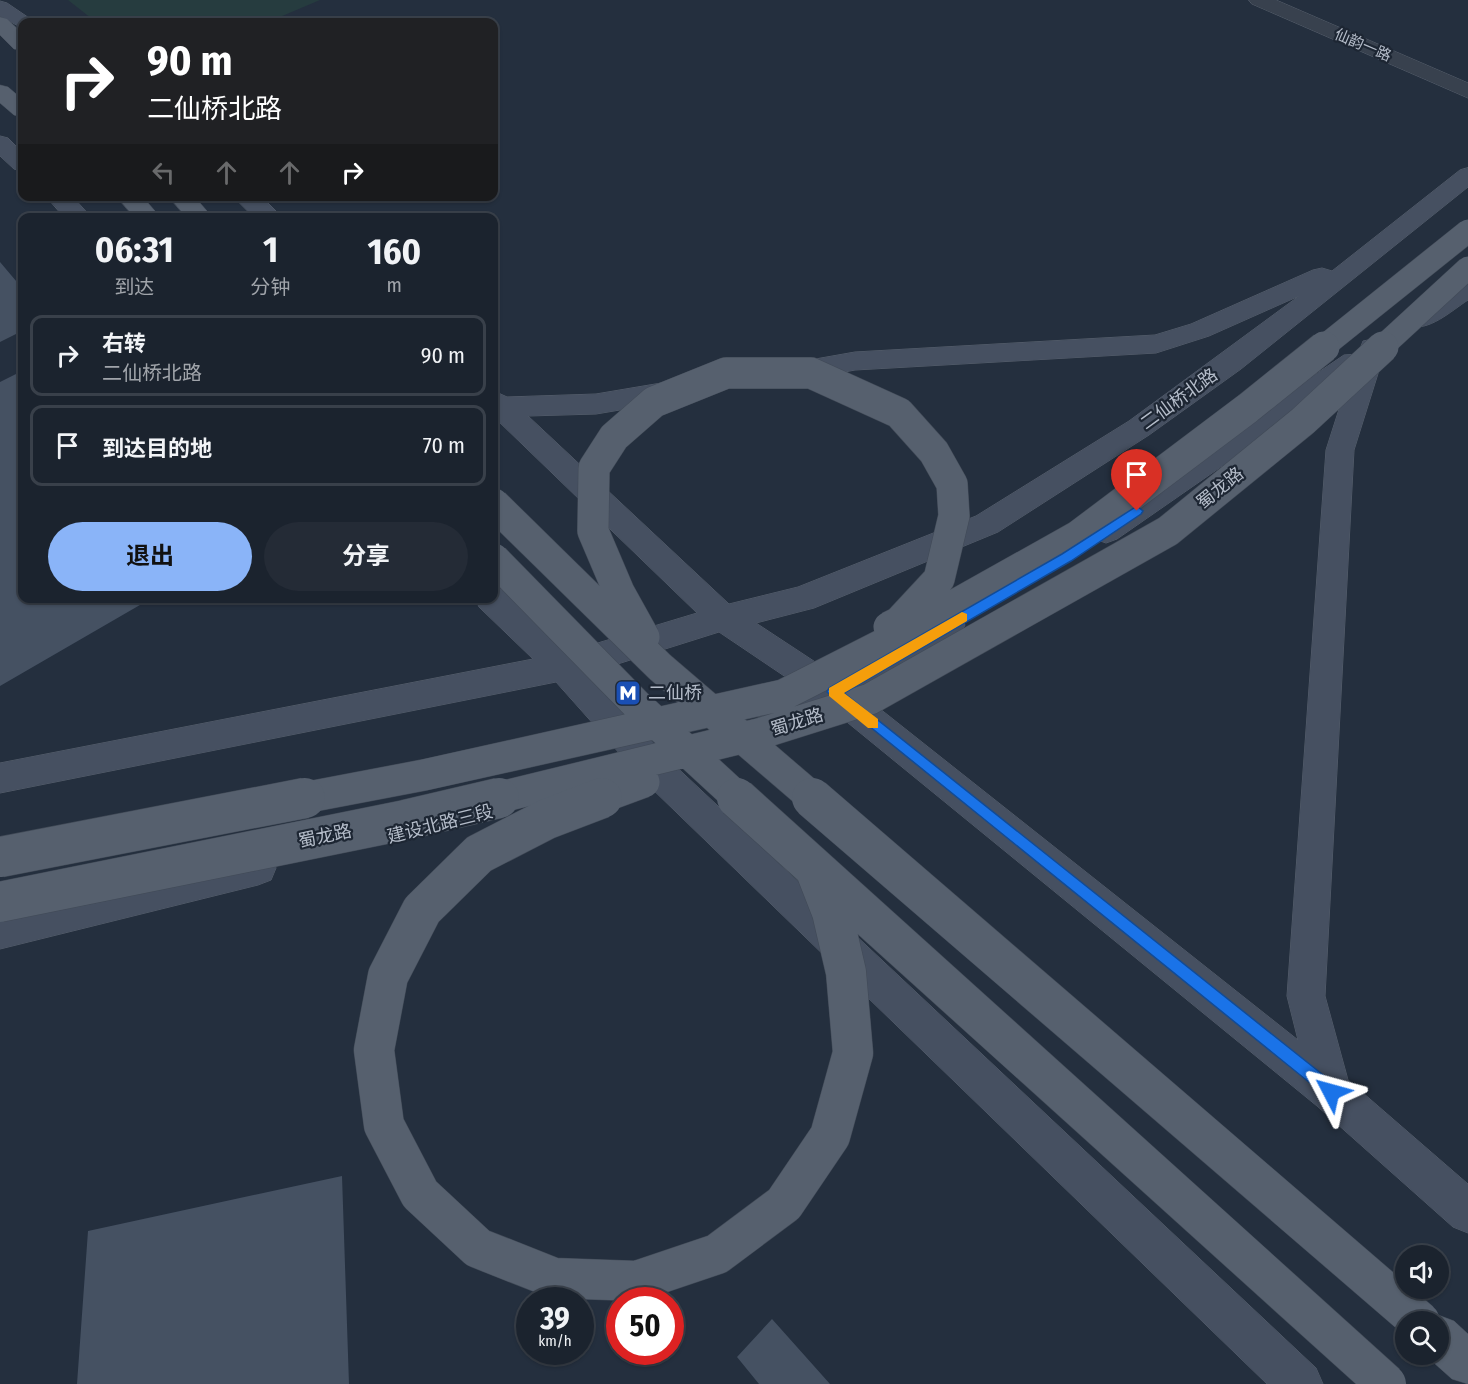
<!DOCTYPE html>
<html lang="zh">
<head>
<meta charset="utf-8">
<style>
  body { margin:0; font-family:"Fira Sans Condensed","Noto Sans SC",sans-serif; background:#242b36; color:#f1f3f6; height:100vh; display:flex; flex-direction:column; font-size:22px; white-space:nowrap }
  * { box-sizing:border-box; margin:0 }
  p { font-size:20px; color:#a0a4aa }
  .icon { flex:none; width:33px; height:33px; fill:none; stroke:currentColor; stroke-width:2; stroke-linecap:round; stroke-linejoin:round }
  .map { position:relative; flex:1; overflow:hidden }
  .sheet { position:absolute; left:18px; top:213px; width:480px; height:390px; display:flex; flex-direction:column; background:#1b232e; border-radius:12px; box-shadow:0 2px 4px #0004,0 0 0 2px #39404a }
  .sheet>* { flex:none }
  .top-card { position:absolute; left:18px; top:18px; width:480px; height:183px; border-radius:12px; box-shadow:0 2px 4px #0004,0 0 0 2px #39404a; background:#202124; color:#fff; overflow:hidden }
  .fabs { position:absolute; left:1395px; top:1245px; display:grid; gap:12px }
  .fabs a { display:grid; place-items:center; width:54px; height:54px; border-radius:50%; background:#1b232e; box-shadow:0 2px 4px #0004,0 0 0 2px #39404a; font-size:30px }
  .speed { position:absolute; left:516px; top:1287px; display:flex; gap:12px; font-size:30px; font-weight:700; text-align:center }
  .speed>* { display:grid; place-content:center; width:78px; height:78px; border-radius:50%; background:#1b232e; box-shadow:0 2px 4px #0004,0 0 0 2px #39404a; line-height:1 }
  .speed small { font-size:15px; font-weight:400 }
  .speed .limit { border:9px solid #d22; background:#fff; color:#111 }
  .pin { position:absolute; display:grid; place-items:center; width:51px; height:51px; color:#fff; margin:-62px -26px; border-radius:50% 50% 50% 0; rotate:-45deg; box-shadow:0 0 6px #0007 }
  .pin .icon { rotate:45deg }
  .me { position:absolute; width:66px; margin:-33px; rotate:309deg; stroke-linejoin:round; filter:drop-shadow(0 0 4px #0008) }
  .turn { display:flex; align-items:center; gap:21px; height:126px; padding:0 30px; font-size:27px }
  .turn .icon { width:78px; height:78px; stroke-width:2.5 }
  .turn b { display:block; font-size:42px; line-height:51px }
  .lanes { display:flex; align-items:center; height:57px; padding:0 30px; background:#0003; justify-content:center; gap:30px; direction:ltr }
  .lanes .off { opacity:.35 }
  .eta { display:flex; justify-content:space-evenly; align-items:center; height:102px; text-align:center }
  .eta b { font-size:36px; font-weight:700; line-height:42px }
  .cta { display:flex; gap:12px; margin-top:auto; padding:12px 30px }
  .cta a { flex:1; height:69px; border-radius:36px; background:#8ab4f8; color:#111; font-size:24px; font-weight:700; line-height:69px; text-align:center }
  .cta a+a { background:#242b36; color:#f1f3f6 }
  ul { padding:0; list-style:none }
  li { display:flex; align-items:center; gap:18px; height:81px; margin:0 12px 9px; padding:0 18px; border:3px solid #39404a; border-radius:12px }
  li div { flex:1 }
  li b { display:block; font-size:22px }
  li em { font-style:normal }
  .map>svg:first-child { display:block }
</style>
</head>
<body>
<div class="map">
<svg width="1468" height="1384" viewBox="0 0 1468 1384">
  <rect width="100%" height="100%" fill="#242f3e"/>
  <!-- green -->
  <path fill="#263c3f" d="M68 0H320L268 22H96Z"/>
  <!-- building -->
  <path fill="#455162" d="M0 262 22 288V331L0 342Z
    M22 371V598H152L0 686V382Z
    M342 1176 349 1384H77L88 1231Z
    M772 1319 830 1384H759L737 1357Z"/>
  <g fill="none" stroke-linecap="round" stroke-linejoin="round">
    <!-- tertiary casing -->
    <g stroke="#565f6c" stroke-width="1">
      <path id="tertiary" d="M1249 0H1276L1468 83V98L1252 4Z"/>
    </g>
    <!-- secondary casing -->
    <g stroke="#565f6c" stroke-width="1">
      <path id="secondary" d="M0 1 7 3 35 22H22V28L0 16Z
        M0 136 8 138 22 152V171L14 169 0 156Z
        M1468 168V187L1241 369 1149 435 998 532 814 608 756 623 835 675 938 616 949 612 960 616 965 625 960 634 860 693 1298 1040 1287 996 1326 450 1349 378 1117 539 1106 543 1095 539 1091 531 1095 523 1344 355 1358 354 1363 341 1373 339 1383 341 1386 348 1354 450 1325 996 1348 1080 1468 1184V1233L1453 1227 1317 1106 831 709 775 732 763 728 758 718 763 708 805 690 719 632 589 673 669 760 1316 1368 1323 1384H1267L645 782 556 682 0 793V763L533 659 479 607 475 598H494V587L501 589 568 652 697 613 494 417V391L507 397 596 394 679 380 689 383 693 390 689 397 679 400 596 414 528 416 729 604 798 587 976 516 1129 421 1299 296 1209 336 1156 353 855 370 786 383 776 380 772 373 776 366 855 352 1155 335 1191 324 1313 270 1322 268 1332 271 1460 170Z
        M46 196H72L92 218H65Z
        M233 196H261L283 218H255Z
        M1468 279V300C1451 311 1429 332 1408 326L1404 320 1408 314 1459 282Z
        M258 851 271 856 276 868 271 880 258 885 0 949V913Z"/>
    </g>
    <!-- primary casing -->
    <g stroke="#414a57" stroke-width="1">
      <path id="primary" d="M0 17 7 19 22 33V50L14 49 0 35Z
        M0 85 8 87 22 99V117L14 115 0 103Z
        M116 196H142L161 218H135Z
        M168 196H194L213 218H187Z
        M1438 1315 1454 1321 1468 1334V1384L1452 1379 1424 1354H1438V1322H1422Z"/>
    </g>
    <!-- tertiary -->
    <use href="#tertiary" fill="#38414e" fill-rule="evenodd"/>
    <!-- secondary -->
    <use href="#secondary" fill="#465061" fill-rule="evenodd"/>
    <!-- primary -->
    <use href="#primary" fill="#56606e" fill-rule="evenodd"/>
    <!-- primary-bridge-far2 casing -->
    <g stroke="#414a57" stroke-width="24" stroke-linecap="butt">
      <path id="primary-bridge-far2" d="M1322 348 1468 231
        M1381 348 1468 268"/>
    </g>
    <!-- primary-bridge-far1 casing -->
    <g stroke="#414a57" stroke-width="32" stroke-linecap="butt">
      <path id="primary-bridge-far1" d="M494 504 660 667 814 799
        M494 559 638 706 739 799
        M644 637 619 592 593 531 594 468 614 437 654 402 726 373H811L899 413 934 452 952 484 954 516 939 579 899 622 889 627
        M298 799 424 775 783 695 905 633 1078 536 1248 408 1324 347
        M493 799 762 733 870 699 1168 531 1303 421 1383 347
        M598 799 644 782"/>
    </g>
    <!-- primary-bridge casing -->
    <g stroke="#414a57" stroke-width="41" stroke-linecap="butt">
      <path id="primary-bridge" d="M602 798 547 819 479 854 422 910 388 976 374 1050 384 1125 420 1194 478 1248 554 1278 637 1281 717 1254 784 1204 830 1136 853 1053 846 972 832 912 816 871
        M737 798 1386 1384
        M812 798 1420 1322
        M0 857 305 798
        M0 902 405 820 499 798"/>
    </g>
    <!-- primary-bridge-far2 -->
    <use href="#primary-bridge-far2" stroke="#56606e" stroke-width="23"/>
    <!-- primary-bridge-far1 -->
    <use href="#primary-bridge-far1" stroke="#56606e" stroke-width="31"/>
    <!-- primary-bridge -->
    <use href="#primary-bridge" stroke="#56606e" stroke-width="40"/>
  </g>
  <!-- route -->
  <path fill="#1a73e8" stroke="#114b97" stroke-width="1.5" d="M1137 506 1143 511 1141 514 1071 561 844 693 1337 1086 1340 1092 1337 1098 1331 1100 827 692 829 688 1062 554Z"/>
  <!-- slow -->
  <path fill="#f59e0b" d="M962 612 967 614V621L844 693 878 719V728H868L829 696V688Z"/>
  <!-- icons -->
  <defs>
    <g id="metro-square" transform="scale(1.35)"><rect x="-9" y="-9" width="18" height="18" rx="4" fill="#1a4fb4" stroke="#1d2633"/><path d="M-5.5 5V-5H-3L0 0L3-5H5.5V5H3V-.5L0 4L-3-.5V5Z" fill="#fff"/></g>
  </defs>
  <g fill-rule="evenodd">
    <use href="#metro-square" x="628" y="693"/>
  </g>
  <g text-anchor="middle" stroke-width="4.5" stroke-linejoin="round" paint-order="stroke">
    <!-- far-street labels -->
    <g font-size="15" fill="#b4bcc9" stroke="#1d2633">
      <text transform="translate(1363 45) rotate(23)" y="5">仙韵一路</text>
    </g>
    <!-- street labels -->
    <g font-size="18" fill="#b4bcc9" stroke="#1d2633">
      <text transform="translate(1179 399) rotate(-36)" y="6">二仙桥北路</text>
      <text transform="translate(1220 488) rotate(-39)" y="6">蜀龙路</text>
      <text transform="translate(797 722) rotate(-17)" y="6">蜀龙路</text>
      <text transform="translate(440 824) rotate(-14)" y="6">建设北路三段</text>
      <text transform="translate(325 836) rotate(-12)" y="6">蜀龙路</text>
    </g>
    <!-- poi labels -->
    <g font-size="18" fill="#b4bcc9" stroke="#1d2633" text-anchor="start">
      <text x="648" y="699">二仙桥</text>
    </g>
  </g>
</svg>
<div class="fabs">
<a><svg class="icon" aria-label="sound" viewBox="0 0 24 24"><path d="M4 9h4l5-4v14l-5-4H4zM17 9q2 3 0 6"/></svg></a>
<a><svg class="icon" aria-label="search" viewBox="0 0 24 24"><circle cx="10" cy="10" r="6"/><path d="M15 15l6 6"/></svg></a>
</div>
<div class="speed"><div>39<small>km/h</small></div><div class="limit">50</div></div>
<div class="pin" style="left:1137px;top:511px;background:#d93025"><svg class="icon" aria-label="arrive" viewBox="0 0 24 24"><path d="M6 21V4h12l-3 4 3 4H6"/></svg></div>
<svg class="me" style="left:1331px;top:1092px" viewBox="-20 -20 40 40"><path d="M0-17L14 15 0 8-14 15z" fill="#1a73e8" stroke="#fff" stroke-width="4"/></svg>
<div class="top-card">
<div class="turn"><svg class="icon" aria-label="right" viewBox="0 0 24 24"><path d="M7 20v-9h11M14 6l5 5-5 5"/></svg><div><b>90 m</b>二仙桥北路</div></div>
<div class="lanes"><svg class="icon off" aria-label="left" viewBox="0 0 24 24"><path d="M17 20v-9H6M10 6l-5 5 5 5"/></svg><svg class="icon off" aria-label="ahead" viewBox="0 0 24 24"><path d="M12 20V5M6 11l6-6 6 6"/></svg><svg class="icon off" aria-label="ahead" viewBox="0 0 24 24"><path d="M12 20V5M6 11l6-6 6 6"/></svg><svg class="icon" aria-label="right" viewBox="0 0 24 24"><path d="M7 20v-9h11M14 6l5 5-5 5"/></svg></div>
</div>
<section class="sheet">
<div class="eta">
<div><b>06:31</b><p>到达</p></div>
<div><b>1</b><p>分钟</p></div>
<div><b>160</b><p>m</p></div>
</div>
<ul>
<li><svg class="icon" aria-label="right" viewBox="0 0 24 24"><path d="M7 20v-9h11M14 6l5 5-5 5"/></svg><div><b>右转</b><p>二仙桥北路</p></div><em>90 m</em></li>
<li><svg class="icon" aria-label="arrive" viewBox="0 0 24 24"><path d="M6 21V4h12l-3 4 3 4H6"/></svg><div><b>到达目的地</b></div><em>70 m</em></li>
</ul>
<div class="cta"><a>退出</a><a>分享</a></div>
</section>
</div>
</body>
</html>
